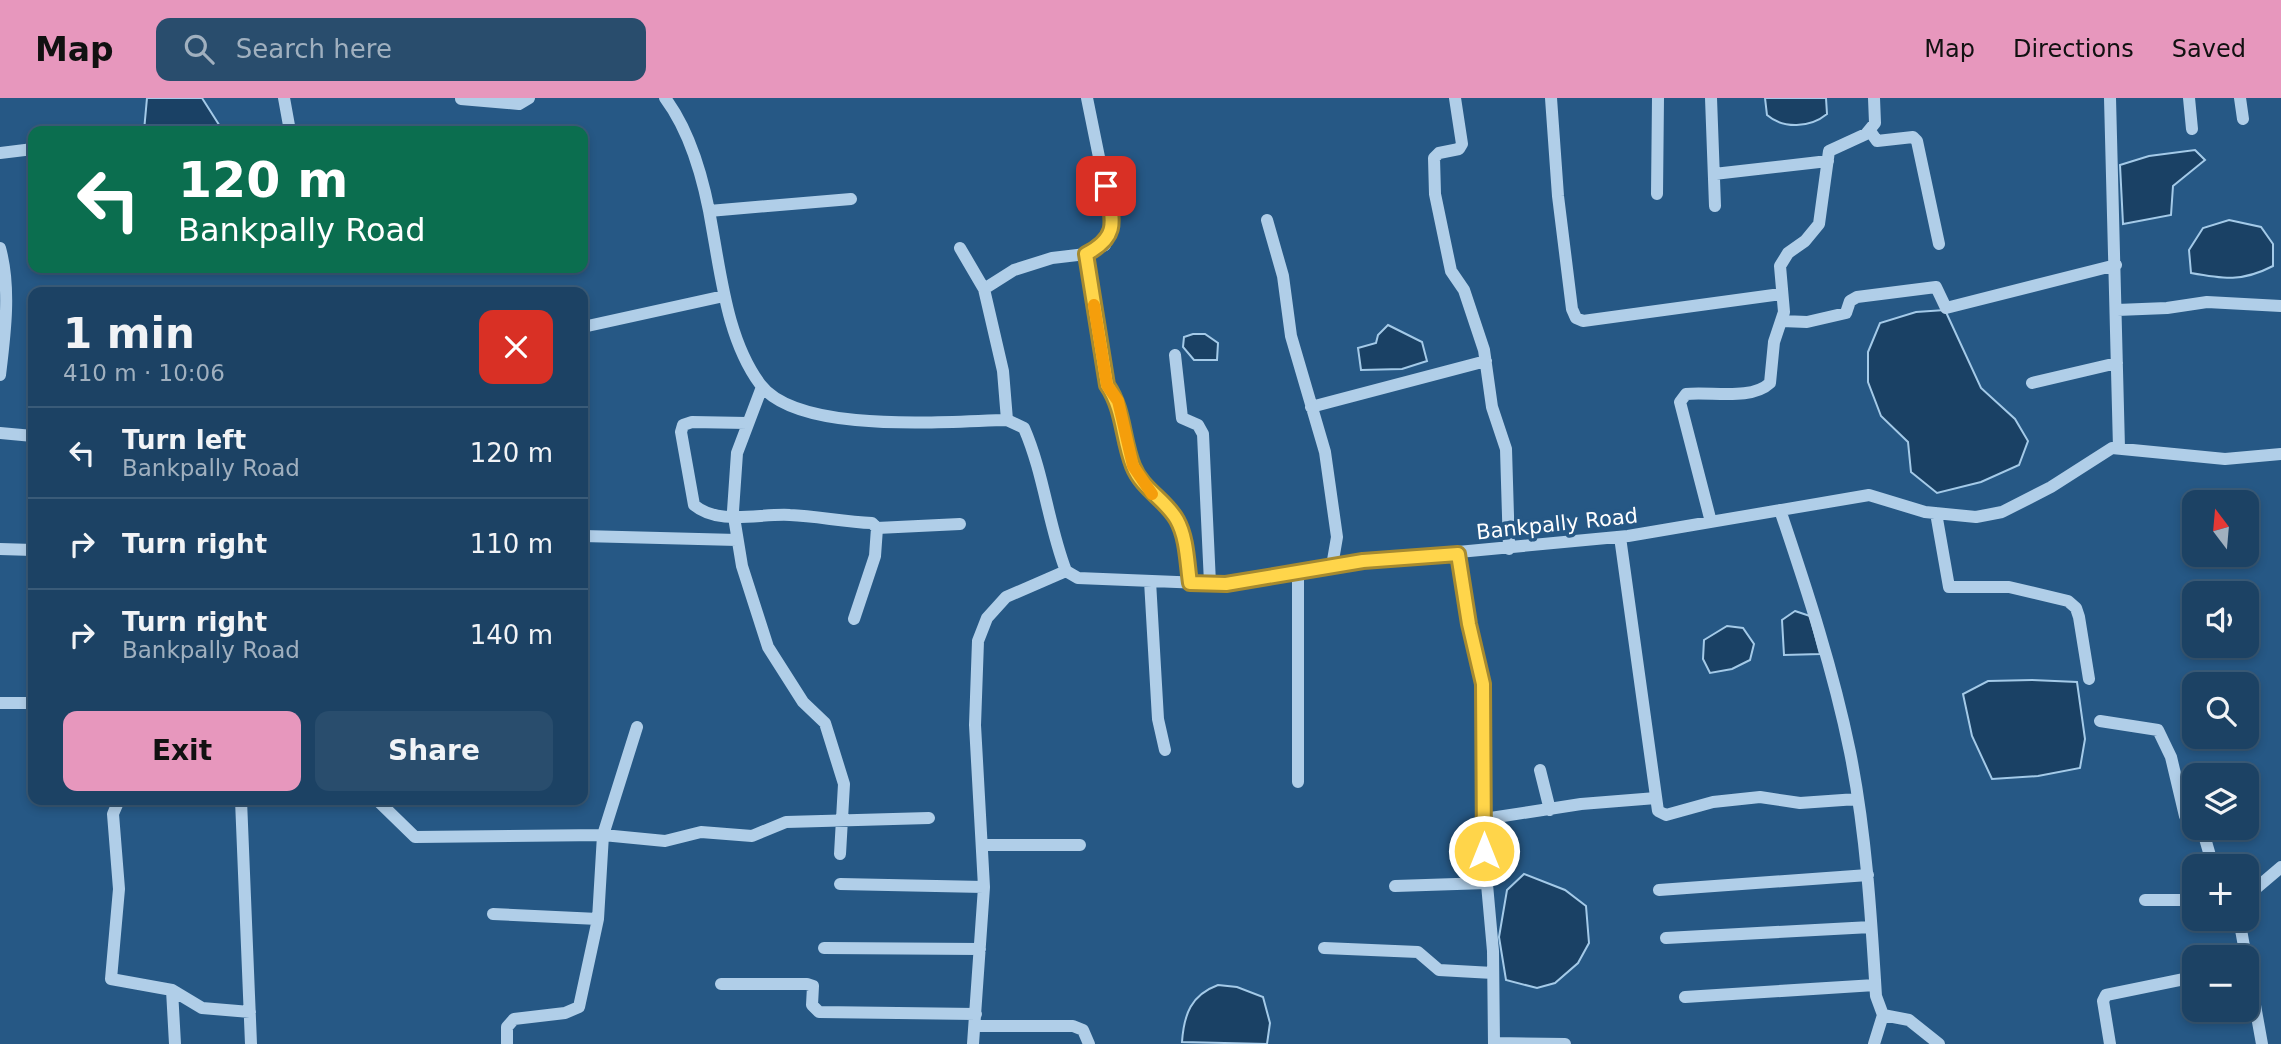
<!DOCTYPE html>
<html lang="en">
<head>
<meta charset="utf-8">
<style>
  body { margin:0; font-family:"DejaVu Sans",sans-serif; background:#294d6d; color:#f1f3f6; height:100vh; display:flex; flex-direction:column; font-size:26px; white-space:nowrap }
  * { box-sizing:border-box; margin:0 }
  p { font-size:23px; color:#a0b0bf }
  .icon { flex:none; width:38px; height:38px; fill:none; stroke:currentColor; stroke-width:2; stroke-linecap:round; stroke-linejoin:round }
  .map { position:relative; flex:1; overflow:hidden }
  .side { position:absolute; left:28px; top:189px; width:560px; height:518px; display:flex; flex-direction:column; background:#1c4264; border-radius:14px; box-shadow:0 4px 10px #0003,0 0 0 2px #3a5b78 }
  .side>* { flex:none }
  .guide { position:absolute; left:28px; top:28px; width:560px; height:147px; border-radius:14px; box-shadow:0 4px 10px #0003,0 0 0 2px #3a5b78; background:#0b6e4f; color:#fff; overflow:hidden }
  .needle { width:46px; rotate:344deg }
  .controls { position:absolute; left:2182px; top:392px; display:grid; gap:14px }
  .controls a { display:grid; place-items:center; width:77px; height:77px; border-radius:14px; background:#1c4264; box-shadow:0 4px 10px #0003,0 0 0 2px #3a5b78; font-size:35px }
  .pin { position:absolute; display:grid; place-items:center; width:60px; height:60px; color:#fff; margin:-30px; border-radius:14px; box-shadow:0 4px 10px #0006 }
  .me { position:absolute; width:77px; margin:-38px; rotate:0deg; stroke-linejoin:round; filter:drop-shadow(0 0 5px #0008) }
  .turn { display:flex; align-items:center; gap:24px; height:147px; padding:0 35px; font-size:32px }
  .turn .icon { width:91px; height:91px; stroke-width:2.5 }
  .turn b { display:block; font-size:49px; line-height:60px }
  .round { display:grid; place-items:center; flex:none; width:74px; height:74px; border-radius:14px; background:#294d6d }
  .overview { display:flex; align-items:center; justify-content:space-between; height:119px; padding:0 35px }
  h1 { font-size:42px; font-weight:700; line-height:52px }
  .button { display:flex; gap:14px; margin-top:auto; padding:14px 35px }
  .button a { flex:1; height:80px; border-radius:14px; background:#e797bd; color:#111; font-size:28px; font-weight:700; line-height:80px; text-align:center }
  .button a+a { background:#294d6d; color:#f1f3f6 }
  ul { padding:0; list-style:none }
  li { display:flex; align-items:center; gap:21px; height:91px; padding:0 35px; border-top:2px solid #3a5b78 }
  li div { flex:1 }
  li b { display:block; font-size:26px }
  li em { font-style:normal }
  header { display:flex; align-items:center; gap:42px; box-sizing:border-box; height:98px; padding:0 35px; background:#e797bd; color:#111 }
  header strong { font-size:33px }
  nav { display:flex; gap:38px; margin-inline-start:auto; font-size:24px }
  .search { width:490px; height:63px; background:#294d6d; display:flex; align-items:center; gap:18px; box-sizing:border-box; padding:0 24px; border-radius:14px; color:#a0b0bf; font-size:26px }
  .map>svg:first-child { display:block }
</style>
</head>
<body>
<header>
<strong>Map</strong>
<div class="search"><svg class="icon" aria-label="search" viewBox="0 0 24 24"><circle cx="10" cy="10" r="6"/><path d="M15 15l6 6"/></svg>Search here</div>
<nav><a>Map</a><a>Directions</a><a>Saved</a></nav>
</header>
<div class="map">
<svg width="2281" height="946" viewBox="0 0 2281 946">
  <rect width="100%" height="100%" fill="#265885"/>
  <!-- water -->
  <path fill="#1a4165" stroke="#a4cae8" stroke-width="2" d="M147 0H202L223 33H144Z
    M1765 0H1826L1827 16C1810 30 1783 31 1767 17Z
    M2195 52 2205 62 2173 88 2171 117 2123 126 2120 67 2149 58Z
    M2229 122 2261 129 2273 146V168C2242 184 2224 181 2191 175L2189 152 2203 130Z
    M1945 212 1981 290 2015 321 2028 343 2019 367 1981 384 1937 395 1911 374 1908 344 1881 318 1868 284V254L1880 225 1916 214Z
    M1388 227 1422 244 1427 263 1402 271 1361 272 1358 250 1376 245 1378 237Z
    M1193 236H1205L1218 245 1217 262H1194L1183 249 1184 239Z
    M1795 513 1810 518 1820 556 1784 557 1782 522Z
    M1727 528 1743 530 1754 546 1750 562 1732 571 1710 575 1703 561 1704 542Z
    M2032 582 2077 584 2085 641 2080 670 2038 678 1992 681 1972 638 1963 596 1988 583Z
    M1524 776 1565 792 1586 808 1589 845 1578 865 1555 885 1537 890 1506 882 1499 839 1507 792Z
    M1218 887 1237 889 1263 899 1270 925 1267 946 1182 944C1184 916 1191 897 1218 887Z"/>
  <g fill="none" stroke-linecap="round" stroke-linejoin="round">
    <!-- minor -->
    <path stroke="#b0cee8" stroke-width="12" d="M284 0 290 33
      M665 0C692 36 706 91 713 135 722 185 729 244 760 286 798 337 948 323 1007 322L1024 330C1044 376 1048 426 1066 473L1078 480 1226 486 1363 463 1628 438 1869 397 1925 414 1976 419 2002 414 2051 389 2112 350 2225 361 2281 356
      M1455 0 1462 46 1459 51 1439 55 1434 60 1435 96 1451 173 1464 192 1484 252 1492 309 1506 351 1509 451
      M1551 0 1558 98 1572 211 1576 220 1583 223 1781 196
      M1711 0 1715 108
      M2110 0 2119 350
      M2189 0 2192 31
      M2240 0 2243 21
      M461 1 519 6 529 0
      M1870 33 1877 43 1913 39 1917 43 1939 146
      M0 55 33 51
      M1714 76 1828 63
      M1657 96 1658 0
      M709 113 851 101
      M1267 122 1283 178 1291 238 1325 354 1337 439 1332 468
      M0 150C11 190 5 236 0 277
      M960 150 984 191
      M1086 156 1107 287C1124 312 1123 340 1133 368 1142 391 1165 401 1177 422 1187 440 1187 464 1190 485
      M2117 212 2167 210 2207 204 2281 208
      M1782 223 1807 224 1846 215 1850 203 1857 199 1936 189 1946 210 2116 167
      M583 229 724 198
      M1175 257 1182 320 1198 327 1203 336 1210 485
      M2032 285 2117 265
      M762 289 737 355 733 413 742 468 768 549 803 604 825 625 844 686 840 756
      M1311 309 1486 263
      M1007 322 1003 273 984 191 1014 172 1052 160 1086 156 1105 147 1113 128 1087 0
      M747 325 692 324 683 327 681 334 694 407C719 428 760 415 790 417 817 418 844 424 872 425L877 430 875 458 854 521
      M0 335 33 338
      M1780 412C1807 492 1833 571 1850 654 1866 734 1871 816 1876 898L1883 917 1909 922 1939 946
      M1936 415 1949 489H2009L2068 503 2076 510 2079 519 2089 581
      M1711 424 1680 304 1686 296C1710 293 1751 303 1770 285L1774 244 1784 214 1780 168 1788 155 1805 143 1819 126 1829 53 1866 36 1875 25 1874 0
      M877 430 960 426
      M583 438 737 442
      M1620 439 1658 713 1666 717 1713 704 1760 699 1800 705 1857 701
      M0 451 33 452
      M1458 456 1469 526 1483 586 1484 753 1493 853 1494 946
      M1298 474V684
      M1150 483 1158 621 1165 652
      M0 605H33
      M2100 623 2158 632 2171 659 2185 718 2194 724
      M1540 672 1550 712
      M119 702 113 716 119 791 111 881 172 892 202 910 250 914
      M241 702 251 946
      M377 702 415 739 603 737 665 743 701 734 752 738 786 724 929 720
      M1484 721 1581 706 1656 700
      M2202 730 2213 768
      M982 747H1080
      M840 786 984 789
      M1395 788 1487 785
      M1659 792 1868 777
      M2247 798 2281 769
      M2145 802H2194
      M493 816 598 821
      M2239 821 2246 859
      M1666 840 1871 829
      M824 850 980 851
      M1324 850 1418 854 1439 872 1493 875
      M2247 863 2262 946
      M721 886H807L813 888 812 907 819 914 976 916
      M172 892 175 946
      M1685 899 1875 887
      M975 928H1073L1083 932 1089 946
      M1494 945 1565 946
      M507 946V929L514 921 565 915 579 909 598 821 603 737 637 629
      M973 946 984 789 975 627 978 543 987 520 1006 499 1066 473
      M1874 946 1883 917
      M2110 946 2103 903 2106 897 2194 879"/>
  </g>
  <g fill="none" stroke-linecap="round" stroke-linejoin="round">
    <!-- route casing -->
    <g stroke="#a68a30" stroke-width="18">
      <path id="route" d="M1106 88C1112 121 1121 138 1086 156L1107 287C1124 312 1122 340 1133 368 1142 391 1166 402 1177 422 1187 440 1187 464 1190 485L1226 486 1363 463 1458 456 1469 526 1483 586 1484 753"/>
    </g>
    <!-- route -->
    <use href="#route" stroke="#ffd54a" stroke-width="12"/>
    <!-- slow -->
    <path stroke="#f59e0b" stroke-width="12" d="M1094 207 1107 287 1118 303 1133 368 1152 396"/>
  </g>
  <g text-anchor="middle" stroke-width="7" stroke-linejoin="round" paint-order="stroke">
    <!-- street labels -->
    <g font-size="21" fill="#fff" stroke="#265885">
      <text transform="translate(1557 426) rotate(-6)" y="7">Bankpally Road</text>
    </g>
  </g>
</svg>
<div class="controls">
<a><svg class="needle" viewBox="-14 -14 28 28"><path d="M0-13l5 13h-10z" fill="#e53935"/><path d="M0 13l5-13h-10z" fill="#a0b0bf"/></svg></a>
<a><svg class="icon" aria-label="sound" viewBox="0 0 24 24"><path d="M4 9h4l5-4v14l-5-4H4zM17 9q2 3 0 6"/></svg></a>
<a><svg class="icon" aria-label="search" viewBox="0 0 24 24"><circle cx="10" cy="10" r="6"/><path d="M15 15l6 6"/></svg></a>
<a><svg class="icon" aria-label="layers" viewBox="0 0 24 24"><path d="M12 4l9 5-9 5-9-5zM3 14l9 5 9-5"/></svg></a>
<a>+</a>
<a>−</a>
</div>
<div class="pin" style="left:1106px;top:88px;background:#d93025"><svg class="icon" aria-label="arrive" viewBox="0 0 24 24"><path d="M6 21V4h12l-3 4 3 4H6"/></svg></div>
<svg class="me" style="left:1484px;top:753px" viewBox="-20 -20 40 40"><circle r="17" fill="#ffd54a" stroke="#fff" stroke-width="3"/><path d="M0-11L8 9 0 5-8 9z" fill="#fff"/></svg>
<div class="guide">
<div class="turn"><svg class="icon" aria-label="left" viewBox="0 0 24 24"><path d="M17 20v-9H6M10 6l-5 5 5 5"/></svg><div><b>120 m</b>Bankpally Road</div></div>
</div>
<section class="side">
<div class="overview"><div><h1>1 min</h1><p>410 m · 10:06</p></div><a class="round" style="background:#d93025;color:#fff"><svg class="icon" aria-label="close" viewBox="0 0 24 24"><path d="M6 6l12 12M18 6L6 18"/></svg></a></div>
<ul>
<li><svg class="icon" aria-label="left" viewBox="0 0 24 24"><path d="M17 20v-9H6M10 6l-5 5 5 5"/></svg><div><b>Turn left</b><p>Bankpally Road</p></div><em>120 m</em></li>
<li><svg class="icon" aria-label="right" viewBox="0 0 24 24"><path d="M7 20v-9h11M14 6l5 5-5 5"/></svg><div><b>Turn right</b></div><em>110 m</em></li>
<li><svg class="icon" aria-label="right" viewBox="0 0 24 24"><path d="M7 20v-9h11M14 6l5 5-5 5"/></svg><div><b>Turn right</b><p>Bankpally Road</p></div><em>140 m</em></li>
</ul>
<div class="button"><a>Exit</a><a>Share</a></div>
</section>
</div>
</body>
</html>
